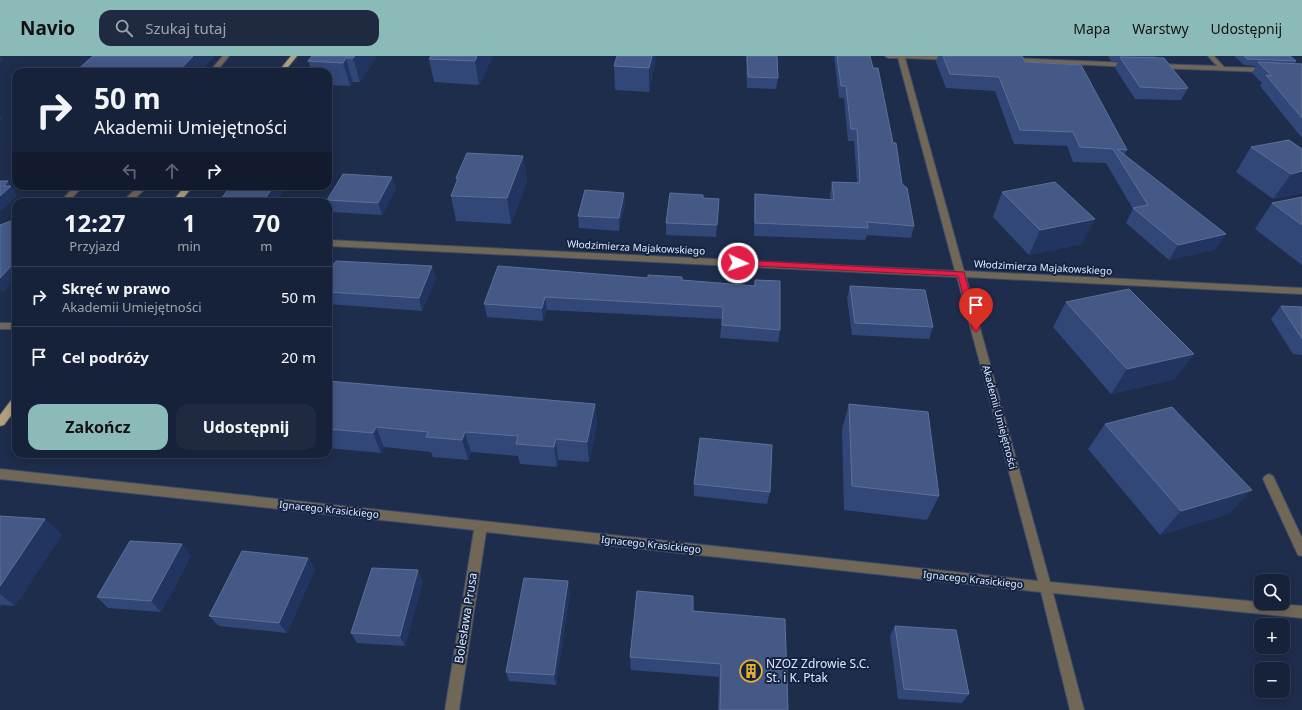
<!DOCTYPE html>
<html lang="pl">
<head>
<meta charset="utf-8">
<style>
  body { margin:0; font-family:"Noto Sans",sans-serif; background:#1f2a41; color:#f1f3f6; height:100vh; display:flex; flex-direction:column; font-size:15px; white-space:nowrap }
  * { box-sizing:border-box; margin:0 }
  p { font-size:13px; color:#9ea4ae }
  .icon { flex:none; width:22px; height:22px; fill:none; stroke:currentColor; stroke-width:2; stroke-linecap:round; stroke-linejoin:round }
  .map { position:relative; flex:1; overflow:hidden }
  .panel { position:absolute; left:12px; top:142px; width:320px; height:260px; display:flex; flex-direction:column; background:#162239; border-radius:12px; box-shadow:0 2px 10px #0003,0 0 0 1px #353f53 }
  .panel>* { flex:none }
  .hud { position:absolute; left:12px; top:12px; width:320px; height:122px; border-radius:12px; box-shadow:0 2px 10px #0003,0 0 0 1px #353f53; background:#162239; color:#f1f3f6; overflow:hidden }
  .controls { position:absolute; left:1254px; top:518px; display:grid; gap:8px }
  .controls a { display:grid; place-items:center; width:36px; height:36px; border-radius:8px; background:#162239; box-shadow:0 2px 10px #0003,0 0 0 1px #353f53; font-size:20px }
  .pin { position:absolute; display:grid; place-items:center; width:34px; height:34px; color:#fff; margin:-41px -17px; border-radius:50% 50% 50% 0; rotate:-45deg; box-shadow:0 0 4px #0007 }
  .pin .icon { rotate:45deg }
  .me { position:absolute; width:44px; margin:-22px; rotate:93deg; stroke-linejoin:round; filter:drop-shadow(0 0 3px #0008) }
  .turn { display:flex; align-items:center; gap:14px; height:84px; padding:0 16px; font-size:18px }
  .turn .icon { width:52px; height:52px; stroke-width:2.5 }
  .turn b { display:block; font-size:28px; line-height:34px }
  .lanes { display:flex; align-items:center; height:38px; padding:0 16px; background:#0003; justify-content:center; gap:20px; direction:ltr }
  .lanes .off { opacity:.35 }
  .eta { display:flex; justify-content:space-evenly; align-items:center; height:68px; text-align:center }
  .eta b { font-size:24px; font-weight:700; line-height:28px }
  .cta { display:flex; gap:8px; margin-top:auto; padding:8px 16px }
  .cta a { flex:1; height:46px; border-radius:12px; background:#8bbbb9; color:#111; font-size:16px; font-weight:700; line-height:46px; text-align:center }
  .cta a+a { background:#1f2a41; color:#f1f3f6 }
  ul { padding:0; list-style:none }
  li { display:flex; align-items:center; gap:12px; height:60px; padding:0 16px; border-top:1px solid #353f53 }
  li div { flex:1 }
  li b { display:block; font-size:15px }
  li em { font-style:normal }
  header { display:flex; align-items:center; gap:24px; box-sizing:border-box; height:56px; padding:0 20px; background:#8bbbb9; color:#111 }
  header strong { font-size:19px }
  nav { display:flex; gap:22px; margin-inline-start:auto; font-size:14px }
  .search { width:280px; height:36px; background:#1f2a41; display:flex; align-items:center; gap:10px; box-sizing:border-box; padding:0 14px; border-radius:12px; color:#9ea4ae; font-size:15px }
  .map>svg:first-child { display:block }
</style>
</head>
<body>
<header>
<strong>Navio</strong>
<div class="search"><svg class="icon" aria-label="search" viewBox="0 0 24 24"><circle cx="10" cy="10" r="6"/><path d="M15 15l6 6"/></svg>Szukaj tutaj</div>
<nav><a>Mapa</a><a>Warstwy</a><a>Udostępnij</a></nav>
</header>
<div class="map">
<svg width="1302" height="654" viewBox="0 0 1302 654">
  <rect width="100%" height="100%" fill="#1e2d4c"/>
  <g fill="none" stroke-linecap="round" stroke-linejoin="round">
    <!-- minor casing -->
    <g stroke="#3d4b69" stroke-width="2">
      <path id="minor" d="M223 0H229L216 16H209Z
        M885 0H947L953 2 950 4 905 2 964 215 1302 232V238L966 221 1050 526 1302 550V562L1053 537 1084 654H1070L1041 536 486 476 459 654H445L474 474 0 423V413L1038 525 957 221 328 190V184L955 215 898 2H888Z
        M1208 0H1214L1224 11 1266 12 1269 14 1266 16 1156 12 1153 10 1156 8 1217 10Z
        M1012 2 1130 7 1133 9 1130 11 1010 5V3Z
        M75 130H83L68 146H60Z
        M139 130H148L131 146H122Z
        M0 267H16V273H0Z
        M1269 418 1273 420 1302 482V500L1298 499 1263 423 1265 420Z"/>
    </g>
    <!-- major casing -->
    <g stroke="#3d4b69" stroke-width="2">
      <path id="major" d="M291 0H297L284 16H278Z
        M185 130H193L180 146H172Z
        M16 342V353L4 369 0 370V359L12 343Z"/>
    </g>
    <!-- minor -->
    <use href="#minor" fill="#706757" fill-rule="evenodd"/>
    <!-- major -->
    <use href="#major" fill="#b2a07d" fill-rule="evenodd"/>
  </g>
  <!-- wall -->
  <path fill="#314777" d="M377 0 360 26H353L350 30 328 29V16H312L308 5Z
    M493 0 479 29 434 26 429 3Z
    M617 0H655V7L649 36 615 34 614 10Z
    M746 0H777L778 22 776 33 747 32Z
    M834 0H870L873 12 893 87 902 128 914 170 911 182 867 179 865 184 754 180V150L755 138 830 144V138L832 126 857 127 854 85H848L844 42H839Z
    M938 0H1022L1025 6 1127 94 1124 99 1216 193 1169 204 1126 167 1133 153 1106 107 1073 106 1067 90 1014 88 995 35 946 32 936 6Z
    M1108 0H1156L1155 2 1188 32 1181 44H1172L1135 43 1115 12 1118 5H1111Z
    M1234 0H1290L1296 5 1295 7 1302 8V82L1260 30 1262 27 1252 17 1256 10 1244 9Z
    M1251 91 1302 93V137L1273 143 1236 116Z
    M523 100 527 125 511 168 456 165 451 140 457 126 456 122Z
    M392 121 396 133 382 159 332 156 327 144Z
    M231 130H287L276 146H223L221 143Z
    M1002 136 1082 188 1029 199 993 161Z
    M624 137 625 149 619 175 579 172 578 160Z
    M1302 141V209L1255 173 1272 147Z
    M703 142 719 143 716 181 666 179V167Z
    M328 208 436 222 422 255 328 248Z
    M682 224 754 230 755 224 780 274 778 286 720 282 722 263 547 254 543 265 487 261 484 248Z
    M850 230 933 271 929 283 852 279 847 242Z
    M1066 246 1175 323 1111 338 1053 271Z
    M1281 250 1302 251V299L1293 298 1271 263Z
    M328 325 595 348 597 368 589 406 558 404 557 411 520 408 518 400 471 396 468 404 433 401 431 396 384 391 381 397 328 392Z
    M849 348 939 440 927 464 844 454 842 373Z
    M1105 368 1229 458 1160 479 1088 393Z
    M694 428 770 436 767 448 694 440Z
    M0 460 45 463 62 479 15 550 2 549 0 553Z
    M191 500 161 556 108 552 97 541Z
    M308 502 315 513 287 577 219 570 209 560Z
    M423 525 405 590 357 587 351 577Z
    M568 525 570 536 556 629 509 625 506 616Z
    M693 555 788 654H718L719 621 631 614 630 601Z
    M895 570 969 638 962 647 898 643 890 580Z"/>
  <!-- shaded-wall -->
  <path fill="#223560" d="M0 0H1L3 4 0 7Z
    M193 0H215L200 16H178Z
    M355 0H377L360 26 353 2Z
    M477 0H493L479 29 475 5Z
    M652 0H655V7L649 36V12Z
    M346 2 353 26 350 30 343 7Z
    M0 59 3 63 0 66Z
    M523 100 527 125 511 168 507 142Z
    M1302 115V137L1273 143 1291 118Z
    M392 121 396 133 382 159 378 147Z
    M8 125 15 135H14L17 140 0 156V140L4 130Z
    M274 130H287L276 146H263V145Z
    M624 137 625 149 619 175V162Z
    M1095 163 1082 188 1029 199 1040 174Z
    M1226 178 1216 193 1169 204 1178 189Z
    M16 205V222L3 236 0 233V222Z
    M432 210 436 222 422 255 419 242Z
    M545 241 547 254 543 265 542 252Z
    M1194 298 1175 323 1111 338 1127 313Z
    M595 348 597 368 589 406 587 386Z
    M376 371 384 391 381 397 373 377Z
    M465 376 471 396 468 404 462 384Z
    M556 383 558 404 557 411 554 391Z
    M1252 434 1229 458 1160 479 1181 455Z
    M45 463 62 479 15 550 0 538V530Z
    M182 488 191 500 161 556 151 545Z
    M308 502 315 513 287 577 279 567Z
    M418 514 423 525 405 590 400 580Z
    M568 525 570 536 556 629 554 619Z
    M0 548 2 549 0 553Z"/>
  <!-- building -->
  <path fill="#445986" stroke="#5c7099" d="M93 0H193L178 16H75Z
    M312 0H355L353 2H346L343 7 308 5Z
    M431 0H477L475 5 429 3Z
    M617 0H652L649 12 614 10Z
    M747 0H777L778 22 748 21Z
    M837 0H870L873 12H878L893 87H896L902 128 907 132 914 170 867 166 868 172 755 167V138L834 144 832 126 860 127 857 73H851L846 30H841Z
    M943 0H1022L1025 6 1081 9 1127 94 1117 93 1226 178 1178 189 1133 152 1148 149 1113 93 1080 91 1073 76 1020 74 999 21 950 18Z
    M1244 0H1290L1296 5 1247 3Z
    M1120 1 1164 2 1188 32 1178 33 1140 31Z
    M1258 6 1302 8V62L1266 19 1272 20Z
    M1289 84 1302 93V115L1291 118 1251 91Z
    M467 97 523 100 507 142 451 140 458 122H456Z
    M343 118 392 121 378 147 327 144Z
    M0 125H8L4 130H11L0 140Z
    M1055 126 1095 163 1040 174 1002 136Z
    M231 130H274L263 145 221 143Z
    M585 134 624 137 619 162 578 160Z
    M670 137 703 139V142L719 143 717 169 666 167Z
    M1302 141V169L1272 147Z
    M11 165H16V205L0 222V169Z
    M336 205 432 210 419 242 328 236V208H334Z
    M498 210 648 222V219L682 221V224L755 230V224L780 225V274L722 269 723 251 545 241 542 252 484 248Z
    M850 230 925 234 933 271 855 267Z
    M1129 233 1194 298 1127 313 1066 246Z
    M1281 250 1302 251V283Z
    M328 325 595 348 587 386 556 383 554 391 516 388 518 380 465 376 462 384 426 381 428 376 376 371 373 377 328 373Z
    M849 348 928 356 939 440 852 430Z
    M1172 351 1252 434 1181 455 1105 368Z
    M700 382 772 389 770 436 694 428Z
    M0 460 45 463 0 530Z
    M130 485 182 488 151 545 97 541Z
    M242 495 308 502 279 567 209 560Z
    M372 512 418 514 400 580 351 577Z
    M524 522 568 525 554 619 506 616Z
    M637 535 693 540V555L785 563 788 654H720L721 608 630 601Z
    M895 570 956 574 969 638 904 633Z"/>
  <!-- route -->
  <path fill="#e11d48" stroke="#92132f" d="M738 204 964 216 980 273 976 276 972 273 958 220 735 209 734 207Z"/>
  <!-- icons -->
  <defs>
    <g id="building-ring" transform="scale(1.15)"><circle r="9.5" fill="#142341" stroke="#e3ae34" stroke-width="1.5"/><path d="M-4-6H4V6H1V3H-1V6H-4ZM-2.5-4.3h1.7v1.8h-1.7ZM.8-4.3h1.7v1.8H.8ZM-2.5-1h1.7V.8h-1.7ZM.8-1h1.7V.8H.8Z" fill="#e3ae34"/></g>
  </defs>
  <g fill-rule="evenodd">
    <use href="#building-ring" x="751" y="615"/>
  </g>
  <g text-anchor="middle" stroke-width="4" stroke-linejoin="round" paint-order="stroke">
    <!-- street labels -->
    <g font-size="10" fill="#dfeaff" stroke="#142341">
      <text transform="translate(636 191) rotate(3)" y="4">Włodzimierza Majakowskiego</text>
      <text transform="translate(1043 211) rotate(3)" y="4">Włodzimierza Majakowskiego</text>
      <text transform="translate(1000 361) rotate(75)" y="4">Akademii Umiejętności</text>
      <text transform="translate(329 453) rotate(6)" y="4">Ignacego Krasickiego</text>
      <text transform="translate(651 488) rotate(6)" y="4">Ignacego Krasickiego</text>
      <text transform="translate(973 523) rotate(6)" y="4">Ignacego Krasickiego</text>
    </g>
    <!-- near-street labels -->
    <g font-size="12" fill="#dfeaff" stroke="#142341">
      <text transform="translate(466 562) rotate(-81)" y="4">Bolesława Prusa</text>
    </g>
    <!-- near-poi labels -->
    <g font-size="12" fill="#dfeaff" stroke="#142341" text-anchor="start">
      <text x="766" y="612">NZOZ Zdrowie S.C.<tspan x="766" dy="14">St. i K. Ptak</tspan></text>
    </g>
  </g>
</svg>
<div class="controls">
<a><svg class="icon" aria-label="search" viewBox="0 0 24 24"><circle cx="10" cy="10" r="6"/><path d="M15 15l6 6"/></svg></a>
<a>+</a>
<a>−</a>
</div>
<div class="pin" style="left:976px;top:273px;background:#d93025"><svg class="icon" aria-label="arrive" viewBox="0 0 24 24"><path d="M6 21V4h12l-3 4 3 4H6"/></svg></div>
<svg class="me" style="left:738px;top:207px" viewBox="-20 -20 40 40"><circle r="17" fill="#e11d48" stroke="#fff" stroke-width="3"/><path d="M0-11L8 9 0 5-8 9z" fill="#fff"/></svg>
<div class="hud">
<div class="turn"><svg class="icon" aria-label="right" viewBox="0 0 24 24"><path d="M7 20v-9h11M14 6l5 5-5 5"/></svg><div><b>50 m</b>Akademii Umiejętności</div></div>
<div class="lanes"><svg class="icon off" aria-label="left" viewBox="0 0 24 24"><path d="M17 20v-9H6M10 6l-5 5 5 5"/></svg><svg class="icon off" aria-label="ahead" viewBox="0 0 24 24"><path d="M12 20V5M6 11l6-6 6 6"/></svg><svg class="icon" aria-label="right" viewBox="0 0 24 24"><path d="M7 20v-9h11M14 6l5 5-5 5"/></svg></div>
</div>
<section class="panel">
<div class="eta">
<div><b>12:27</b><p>Przyjazd</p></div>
<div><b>1</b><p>min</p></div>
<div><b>70</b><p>m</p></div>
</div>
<ul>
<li><svg class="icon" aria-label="right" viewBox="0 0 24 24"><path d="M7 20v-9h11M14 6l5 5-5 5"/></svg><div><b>Skręć w prawo</b><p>Akademii Umiejętności</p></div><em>50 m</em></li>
<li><svg class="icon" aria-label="arrive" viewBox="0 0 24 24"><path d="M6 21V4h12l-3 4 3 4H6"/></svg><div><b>Cel podróży</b></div><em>20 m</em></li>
</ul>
<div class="cta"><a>Zakończ</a><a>Udostępnij</a></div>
</section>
</div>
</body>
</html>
